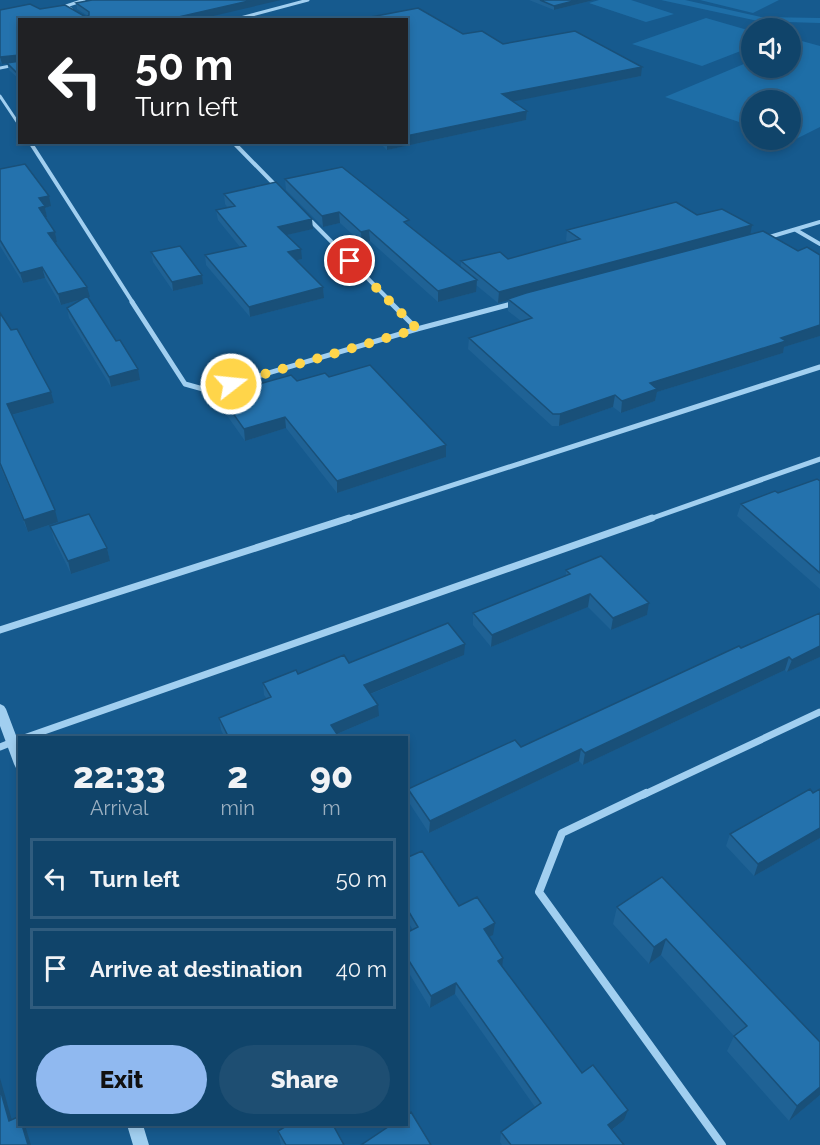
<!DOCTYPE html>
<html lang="en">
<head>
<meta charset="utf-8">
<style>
  body { margin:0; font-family:Raleway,sans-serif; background:#1e4e72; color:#f1f3f6; height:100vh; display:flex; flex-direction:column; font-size:22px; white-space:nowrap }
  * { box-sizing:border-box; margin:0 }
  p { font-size:20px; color:#9cb0c1 }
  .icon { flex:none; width:33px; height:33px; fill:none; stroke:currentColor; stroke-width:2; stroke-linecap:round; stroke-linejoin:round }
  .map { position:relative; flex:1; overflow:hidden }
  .drawer { position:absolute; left:18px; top:736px; width:390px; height:390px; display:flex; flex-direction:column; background:#10446a; border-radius:0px; box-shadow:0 3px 9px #0003,0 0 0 2px #305c7e }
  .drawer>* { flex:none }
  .top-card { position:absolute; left:18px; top:18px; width:390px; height:126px; border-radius:0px; box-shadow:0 3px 9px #0003,0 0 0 2px #305c7e; background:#202124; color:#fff; overflow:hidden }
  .buttons { position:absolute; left:741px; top:18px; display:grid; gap:12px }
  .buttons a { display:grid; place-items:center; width:60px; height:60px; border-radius:50%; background:#10446a; box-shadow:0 3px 9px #0003,0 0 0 2px #305c7e; font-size:30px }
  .pin { position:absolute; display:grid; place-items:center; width:51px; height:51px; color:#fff; margin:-26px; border:3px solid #fff; border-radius:50%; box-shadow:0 2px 6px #0007 }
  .me { position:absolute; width:66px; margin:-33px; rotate:74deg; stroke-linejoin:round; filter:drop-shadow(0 0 4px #0008) }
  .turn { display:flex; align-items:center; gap:21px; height:126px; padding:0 18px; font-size:27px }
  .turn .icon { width:78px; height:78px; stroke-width:2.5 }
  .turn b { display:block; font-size:42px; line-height:51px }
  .eta { display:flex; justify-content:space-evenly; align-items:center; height:102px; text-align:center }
  .eta b { font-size:36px; font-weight:800; line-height:42px }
  .button { display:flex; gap:12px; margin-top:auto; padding:12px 18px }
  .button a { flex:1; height:69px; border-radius:36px; background:#90b9f0; color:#111; font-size:24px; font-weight:800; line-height:69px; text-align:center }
  .button a+a { background:#1e4e72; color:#f1f3f6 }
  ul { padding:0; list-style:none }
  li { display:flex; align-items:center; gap:18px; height:81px; margin:0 12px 9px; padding:0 6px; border:3px solid #305c7e; border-radius:0px }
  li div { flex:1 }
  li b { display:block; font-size:22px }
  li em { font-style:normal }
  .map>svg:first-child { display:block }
</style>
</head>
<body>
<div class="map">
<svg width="820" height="1145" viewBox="0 0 820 1145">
  <rect width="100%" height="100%" fill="#165a8e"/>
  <!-- green -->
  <path fill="#1e6ea7" d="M599 0H631L674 14 646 22 589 3Z
    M661 0H685L761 17 820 18V23L758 21Z
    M700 0H779L753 13Z
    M706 18 751 31V47L702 66 632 44Z
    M798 40 820 46V127L794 140 791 139 790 100H752L751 126 665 97 751 61 752 68H790L791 44Z"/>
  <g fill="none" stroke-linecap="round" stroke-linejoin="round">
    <!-- minor-far4 -->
    <path stroke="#a1cff0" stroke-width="3" d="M71 9 66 6 84 0
      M233 20 308 0
      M0 68 20 64
      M0 96 20 126"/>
    <!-- minor-far3 -->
    <path stroke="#a1cff0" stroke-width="4" d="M30 142 133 303
      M233 142 277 187
      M308 218 392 303
      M796 230 820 244
      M766 238 820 222"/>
    <!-- minor-far2 -->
    <path stroke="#a1cff0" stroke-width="5" d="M132 302 185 384 203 389 221 387 417 329 515 303
      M390 302 417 329
      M344 520 820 367
      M647 520 820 459"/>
    <!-- minor-far1 -->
    <path stroke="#a1cff0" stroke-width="7" d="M0 630 349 518
      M24 738 652 518
      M0 747 20 739
      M643 795 820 712"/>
    <!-- minor -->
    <path stroke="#a1cff0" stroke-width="8" d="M646 793 562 833 539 892 722 1145"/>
    <!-- tertiary -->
    <path fill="#a1cff0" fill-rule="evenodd" d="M0 704 4 706 6 709 20 746V769L16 768 14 764 0 726Z
      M127 1125H143L149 1145H133Z"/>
  </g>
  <!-- wall -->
  <path fill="#1f6295" d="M529 0H594L554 10Z
    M76 3 196 20H20V80L9 70 7 63H10L2 64 0 62V10L40 9 86 17 88 16 77 9Z
    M463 34 503 44 641 76 513 101 527 111 526 120 387 150 379 142H406Z
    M0 169 51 206 45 208 47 217H45L55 232 57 242 55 243 90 297 88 298 140 380 111 387 69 318 67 308 80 300 61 305 45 278 23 283 0 246Z
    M285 179 409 225 461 268V261L508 259 568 242 566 240 567 230 697 215 798 251 820 255V336L784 347 783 353 657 392 655 401 621 413 613 407 559 426H552L468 349 469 338 521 321 508 311V300L498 303 476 285V292L438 302 370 241 362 243 340 223 323 227 286 190Z
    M224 194 313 229 286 235 302 259 297 260 323 287 324 298 250 317 206 265 205 255 240 247 218 220 216 210 228 208 225 204Z
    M151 252 203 284 173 291 153 262Z
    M0 313 54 403 12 415 58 522 28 532 0 466Z
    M329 377 446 457 337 493 286 428 245 441 221 407 220 395 297 381Z
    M820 481V589L737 516 741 504Z
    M50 526 107 548 110 561 71 574 54 539Z
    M566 570 649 603 647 615 611 630 588 607 491 647 473 625V613L566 575Z
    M820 613V657L787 672 785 670 583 765 579 761 429 833 408 801V789L521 747Z
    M464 655 371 694 379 716 337 734 338 738H225L221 730 219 718 267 699 264 695 263 683 298 674 349 663Z
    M820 789V838L754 876 726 846 730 834Z
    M406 858 459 906 493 935 489 937 502 966 582 1073 624 1120 612 1130 624 1145H502L500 1142 501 1132 535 1107 455 994 430 1008 406 968V933L413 930 406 919Z
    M662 877 820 1042V1095L789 1121 727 1051 734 1036 661 955 649 964 613 924 617 907Z
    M278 1131 344 1145H281Z"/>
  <!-- shaded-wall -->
  <path fill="#195079" d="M253 0H281L196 20H179L178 17Z
    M577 0H594L554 10V6Z
    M20 55V62L2 64 0 57Z
    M642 67 641 76 501 104 502 94Z
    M527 111 526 120 387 150V142H406V136Z
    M49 196 51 206 45 208 47 217 41 218 39 208V198Z
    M339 212 340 223 323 227 322 216Z
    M312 219 313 229 278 237V227Z
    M752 225 750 236 498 303 499 292Z
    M369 230 370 241 362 243 361 232Z
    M55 232 57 242 50 244 48 233Z
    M301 249 302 259 289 262 288 252Z
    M42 267 45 278 23 283 20 273Z
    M202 275 203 284 173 291 172 282Z
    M477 280 476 292 438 302V291Z
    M87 287 90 297 61 305 58 294Z
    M323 287 324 298 250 317 249 307Z
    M820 325V336L784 347 783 353 657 392 655 401 621 413 622 401 650 383 781 338Z
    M138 369 140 380 111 387 109 377Z
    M51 392 54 403 11 415 7 404Z
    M615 395 613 407 559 426 560 414Z
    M285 417 286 428 245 441 244 429Z
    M446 445V457L337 493V481Z
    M55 510 58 522 28 532 24 520Z
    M107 548 110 561 71 574 68 561Z
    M590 594 588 607 491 647 492 635Z
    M649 603 647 615 611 630 613 618Z
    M465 644 464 655 365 696 364 685Z
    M820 646V657L787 672 792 660Z
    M789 657 785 670 583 765 585 753Z
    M378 705 379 716 332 736 331 725Z
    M337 734 338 738H329Z
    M581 749 579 761 429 833 430 821Z
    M820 828V838L754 876 758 864Z
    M495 923 493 935 483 940 484 929Z
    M666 939 661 955 649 964 654 947Z
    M503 958 502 969 498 961Z
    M456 983 455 994 430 1008 431 996Z
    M0 1078 15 1131 9 1121 0 1089Z
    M820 1087V1095L789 1121 797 1106Z
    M628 1110 624 1120 605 1135 608 1125Z
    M22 1125H25L31 1145H28Z"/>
  <!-- building -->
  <path fill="#2472ad" stroke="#195079" stroke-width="1.5" d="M92 0H253L178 17 182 20H20V55L0 57V10L30 4 40 9 65 5 86 17 89 15V12L76 3Z
    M540 0H577L554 6Z
    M418 8 463 34 482 31 503 44 575 31 642 67 502 94 527 111 406 136V20H355Z
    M20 61V73L18 74 7 63Z
    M25 164 49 196 39 198 45 206 39 208 55 232 48 233 87 287 58 294 42 267 20 273 0 240V169Z
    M342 167 409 220 404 222 477 280 438 291 369 230 361 232 339 212 322 216 285 179Z
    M276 182 312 219 278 227 301 249 288 252 323 287 249 307 205 255 246 246 216 210 235 206 224 194Z
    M676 202 697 215 722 209 752 225 499 292 461 261 500 252 508 259 580 239 567 230Z
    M763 231 798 251 807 247 820 255V325L781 338 786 341 650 383 657 389 622 401 615 395 560 414H553L469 338 532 318 508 299 526 293Z
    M180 246 202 275 172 282 151 252Z
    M87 296 116 341 120 340 138 369 109 377 67 308Z
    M0 313 11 330 17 329 51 392 7 404 55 510 24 520 0 463Z
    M370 365 446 445 337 481 285 417 244 429 220 395 291 375 297 381 325 373 329 377Z
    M817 479 820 481V573L741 504 775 491 778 493Z
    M89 514 107 548 68 561 50 526Z
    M601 556 649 603 613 618 590 594 492 635 473 613 570 574 566 570Z
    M820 613V646L792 660 789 657 585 753 581 749 430 821 408 789 515 740 521 747 739 646 741 648Z
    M448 623 465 644 364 685 378 705 331 725 337 734 329 738H296L294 736 289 738H229L219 718 271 697 263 683 296 670 298 674 344 655 349 663Z
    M810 789 813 793 820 789V828L758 864 730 834Z
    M422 851 459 906 477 897 495 923 484 929 503 958 498 961 582 1073 593 1065 628 1110 608 1125 624 1145H511L501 1132 541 1103 456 983 431 996 406 956V933L418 927 406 907V858Z
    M662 877 820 1042V1087L797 1106 734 1036 747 1026 666 939 654 947 617 907Z
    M0 1089 9 1121 20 1116V1125H22L28 1145H0Z
    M411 1112 431 1145H361L391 1125H406V1115Z
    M288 1125H333L344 1145H286L278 1131Z"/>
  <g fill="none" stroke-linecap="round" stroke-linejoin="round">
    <!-- route -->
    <path stroke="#ffd54a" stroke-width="10" stroke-dasharray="0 18" d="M231 384 417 329 350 261"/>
  </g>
</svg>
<div class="buttons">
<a><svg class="icon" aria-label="sound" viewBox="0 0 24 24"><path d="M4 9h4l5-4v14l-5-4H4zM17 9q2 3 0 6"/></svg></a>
<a><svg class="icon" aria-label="search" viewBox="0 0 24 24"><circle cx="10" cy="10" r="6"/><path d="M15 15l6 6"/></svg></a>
</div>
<div class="pin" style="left:350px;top:261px;background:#d93025"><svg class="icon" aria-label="arrive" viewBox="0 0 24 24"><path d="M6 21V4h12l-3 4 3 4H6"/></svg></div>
<svg class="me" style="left:231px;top:384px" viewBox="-20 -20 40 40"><circle r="17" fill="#ffd54a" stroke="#fff" stroke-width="3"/><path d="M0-11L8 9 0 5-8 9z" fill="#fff"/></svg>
<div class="top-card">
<div class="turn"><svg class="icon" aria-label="left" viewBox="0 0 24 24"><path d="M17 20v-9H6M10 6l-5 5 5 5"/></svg><div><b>50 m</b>Turn left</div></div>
</div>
<section class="drawer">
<div class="eta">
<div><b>22:33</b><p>Arrival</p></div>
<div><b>2</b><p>min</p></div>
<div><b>90</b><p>m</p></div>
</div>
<ul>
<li><svg class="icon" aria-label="left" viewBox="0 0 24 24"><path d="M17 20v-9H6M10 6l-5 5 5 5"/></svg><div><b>Turn left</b></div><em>50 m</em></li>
<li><svg class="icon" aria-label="arrive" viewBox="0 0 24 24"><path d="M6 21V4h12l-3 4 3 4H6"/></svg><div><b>Arrive at destination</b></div><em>40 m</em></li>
</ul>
<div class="button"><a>Exit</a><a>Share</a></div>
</section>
</div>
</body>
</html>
